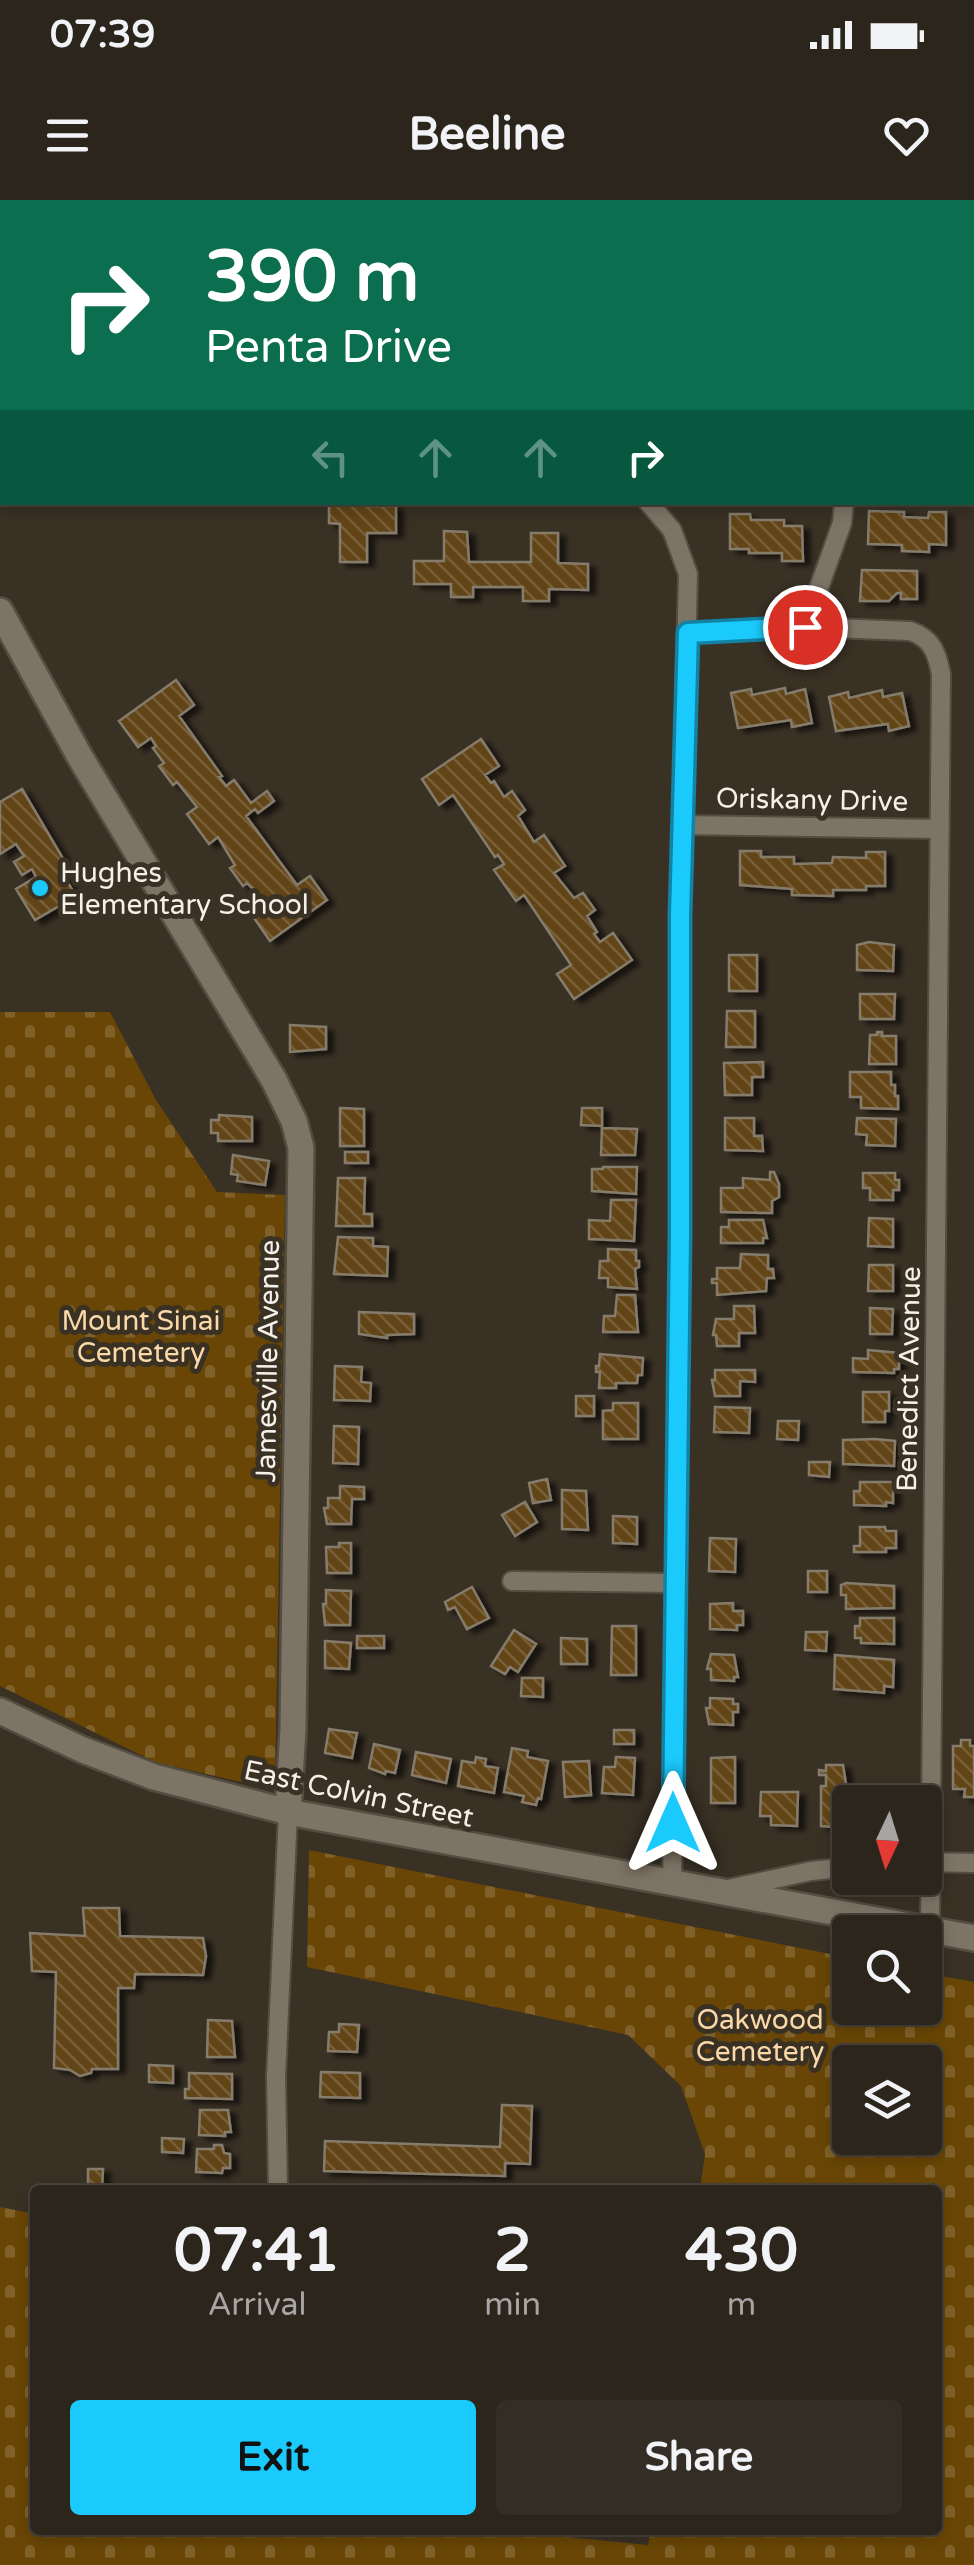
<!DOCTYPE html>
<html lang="en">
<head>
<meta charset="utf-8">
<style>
  body { margin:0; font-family:"Varela Round",sans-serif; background:#342d25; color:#f1f3f6; height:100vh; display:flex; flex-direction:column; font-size:38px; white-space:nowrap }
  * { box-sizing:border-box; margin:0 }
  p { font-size:32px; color:#a6a5a3 }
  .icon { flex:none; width:55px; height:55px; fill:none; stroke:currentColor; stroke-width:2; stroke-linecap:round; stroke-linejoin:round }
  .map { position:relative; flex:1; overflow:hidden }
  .details { position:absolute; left:30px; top:1985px; width:912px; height:350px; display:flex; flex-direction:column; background:#2c251c; border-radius:10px; box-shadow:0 5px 15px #0003,0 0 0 2px #48423b }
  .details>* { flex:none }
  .banner { position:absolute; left:0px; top:0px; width:975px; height:305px; box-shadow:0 5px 15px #0003,0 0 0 2px #48423b; background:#0b6e4f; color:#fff; overflow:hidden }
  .needle { width:65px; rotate:184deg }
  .tools { position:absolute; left:832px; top:1585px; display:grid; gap:20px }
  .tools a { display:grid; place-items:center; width:110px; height:110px; border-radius:10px; background:#2c251c; box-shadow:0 5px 15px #0003,0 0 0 2px #48423b; font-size:50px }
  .pin { position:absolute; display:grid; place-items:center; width:85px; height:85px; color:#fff; margin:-42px; border:5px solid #fff; border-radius:50%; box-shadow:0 2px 10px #0007 }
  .me { position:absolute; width:110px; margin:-55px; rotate:0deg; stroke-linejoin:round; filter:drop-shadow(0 0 8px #0008) }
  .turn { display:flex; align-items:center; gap:35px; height:210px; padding:0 40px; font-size:45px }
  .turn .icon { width:130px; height:130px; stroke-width:2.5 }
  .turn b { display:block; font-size:70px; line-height:85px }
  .lanes { display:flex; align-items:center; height:95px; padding:0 40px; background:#0003; justify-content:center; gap:50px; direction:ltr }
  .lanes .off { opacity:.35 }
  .eta { display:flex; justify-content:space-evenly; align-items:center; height:170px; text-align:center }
  .eta b { font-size:60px; font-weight:700; line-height:70px }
  .button { display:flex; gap:20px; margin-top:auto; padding:20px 40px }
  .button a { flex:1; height:115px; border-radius:10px; background:#1bcafc; color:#111; font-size:40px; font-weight:700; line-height:115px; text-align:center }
  .button a+a { background:#342d25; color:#f1f3f6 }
  .status { display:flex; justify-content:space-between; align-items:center; height:70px; padding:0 50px; background:#2c251c; direction:ltr }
  .status svg { height:28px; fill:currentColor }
  header { display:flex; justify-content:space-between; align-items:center; height:130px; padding:0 40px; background:#2c251c; font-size:45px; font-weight:700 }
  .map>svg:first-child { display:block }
</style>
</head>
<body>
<div class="status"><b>07:39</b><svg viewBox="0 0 49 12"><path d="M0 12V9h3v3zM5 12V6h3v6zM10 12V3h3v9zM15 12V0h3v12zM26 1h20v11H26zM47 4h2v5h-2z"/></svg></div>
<header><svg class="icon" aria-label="menu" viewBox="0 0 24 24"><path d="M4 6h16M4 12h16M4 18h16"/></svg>Beeline<svg class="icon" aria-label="heart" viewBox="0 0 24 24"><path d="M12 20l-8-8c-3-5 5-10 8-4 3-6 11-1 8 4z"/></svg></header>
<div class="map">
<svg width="974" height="2365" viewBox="0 0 974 2365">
  <defs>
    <pattern id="cemetery-stones" width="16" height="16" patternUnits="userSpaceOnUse" patternTransform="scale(2.5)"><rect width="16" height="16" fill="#694605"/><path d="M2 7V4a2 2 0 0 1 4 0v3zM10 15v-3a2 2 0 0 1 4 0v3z" fill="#7f6129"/></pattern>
    <pattern id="building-back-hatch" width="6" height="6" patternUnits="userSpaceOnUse" patternTransform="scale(2.5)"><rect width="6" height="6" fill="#624417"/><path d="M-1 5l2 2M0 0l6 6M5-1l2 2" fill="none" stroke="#795f39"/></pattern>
    <filter id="shadow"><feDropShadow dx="7" dy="4" stdDeviation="2.5" flood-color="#0009"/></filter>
  </defs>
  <rect width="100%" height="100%" fill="#3a3125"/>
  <!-- cemetery -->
  <path fill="url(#cemetery-stones)" fill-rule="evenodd" d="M0 812H110L156 900 217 992 285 995 275 1590 155 1562 0 1486Z
    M309 1650 850 1758V1808H925V1773L974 1782V2365H0V2007L35 2014V2330H494L648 2345 651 2330H938V1990H700L705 1954 681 1886 628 1835 307 1767ZM850 1862H925V1938H850Z"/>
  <!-- building -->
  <path fill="url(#building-back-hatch)" stroke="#857b6c" stroke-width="2.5" filter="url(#shadow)" d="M367 302V306H396V333H367V362H340V324L329 323V303Z
    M869 311 904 312V317L928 318 929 312H946V345L929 344V352L902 351V345L868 344Z
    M730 314H750L751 320H784V326H802L803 361H782V353H749V349H730Z
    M444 331 467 332 469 362H531V333H558V363L588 364V390L549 389V401H523V387H473V397H451V384H414V361H444Z
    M862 370 917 371V399H901V393H897L889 401H860Z
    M176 480 194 505 179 516 222 576 219 577 226 586 234 580 251 603 267 591 274 601 258 613 255 609 246 616 297 685 310 676 327 700 270 741 252 715 267 704 247 683 243 686 230 668 235 665 218 637 209 644 187 614 197 607 177 582 173 585 159 566 164 563 153 548 156 546 151 538 138 547 119 521Z
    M785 488 786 494 805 489 812 523 792 527 791 520 738 528 731 493 751 489 752 495Z
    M882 490 883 497 902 493 909 526 889 531 888 524 836 531 829 497 848 492 849 498Z
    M481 539 499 566 485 575 491 583 494 581 504 597 512 591 525 610 518 616 534 642 544 635 565 666 554 673 574 698 583 693 595 710 587 716 597 732 594 734 600 742 613 733 632 760 574 799 557 774 571 765 524 695 516 701 494 670 504 664 498 655 495 657 453 595 439 605 422 579Z
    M22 589 68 667 61 671 76 696 35 720 16 689 36 677 32 669 22 675 14 662 24 656 16 644 0 654V602Z
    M740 651H761V657H794V664L832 663 833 657 866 658V652H885V686H866V690H833V696L792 695V689L740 685Z
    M869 742 894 745 893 771 857 770V745Z
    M729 755H757V791H729Z
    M860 794H895L894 819H860Z
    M727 811H755V847H726Z
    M290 825 326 827V849L290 852Z
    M877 832H882V836H896V864H869L870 835H877Z
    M763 862V877H752V895H725L724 863Z
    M850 872H891V885H895V896H898V909L861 908V897H850Z
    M340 908 364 909V946H340Z
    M582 908H602V926L581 925Z
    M219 915 252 917V941H218V933H211V920H219Z
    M725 918H754V936H762L763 951 725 950Z
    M857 918 896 919 895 946 866 945 867 935 856 934Z
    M602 928 637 929 635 955H601Z
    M345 952H368V963H345Z
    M233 955 269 961 265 985 237 981 238 975 231 974Z
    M603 967H637L636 994 592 991V969H603Z
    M770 972H774L779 984V997L772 1001V1013L721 1012V988H743V978L770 980Z
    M863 973H895V980H899V990H893V1000H870V988H863Z
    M338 978H365L364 1014H372V1026H336Z
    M611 1000H636L634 1041 589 1039V1020L610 1021Z
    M869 1018 893 1019V1047L868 1046Z
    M729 1020H763L767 1038H763V1043H721V1027H729Z
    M338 1037 373 1038V1046L388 1047 387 1076 334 1074Z
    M608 1049 636 1050V1061H639V1067L635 1069 637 1089 608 1087V1078H599L600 1061H608Z
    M741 1054 768 1055V1069H773L774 1078H767L766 1091 717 1095V1083H712V1079H717V1068H740Z
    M869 1065H893V1091H868Z
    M617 1095H635L638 1132H603L604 1116H615Z
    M734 1106H754L755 1133H739V1146H717L716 1135H713L716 1119H734Z
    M870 1108 893 1109 892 1134H870Z
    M359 1112 414 1114V1134L387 1135V1138L359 1134Z
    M868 1150 899 1153V1169H894V1173L853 1172V1158L868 1159Z
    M600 1154 643 1158 642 1175H638L637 1183H616V1188H599L600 1172H596V1166H599Z
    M335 1166 362 1167 361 1182 371 1183 370 1201 334 1200Z
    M715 1170H755V1182L740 1181V1196H715L712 1180H715Z
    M863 1192H889V1211H885V1222H863Z
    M576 1196H594V1216H576Z
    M613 1203H638V1239H603V1211L613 1210Z
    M715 1207 750 1208 749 1233 714 1232Z
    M778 1221H799L798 1240 777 1239Z
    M334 1226 359 1227 358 1264 333 1263Z
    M875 1239 895 1241 894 1266 843 1264V1240Z
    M809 1262H830L829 1277 809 1275Z
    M547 1279 551 1300 533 1303 529 1283Z
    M860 1282H893V1303L886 1302V1306L854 1305V1291H860Z
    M340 1286 364 1287V1299H352L351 1324H327L324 1308H328V1298H340Z
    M562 1290 586 1291 588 1330 562 1329Z
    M525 1302 537 1322 515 1336 502 1315Z
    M613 1316 637 1317V1344L613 1343Z
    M860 1327H885L886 1331H896V1348H886V1352H854V1346H860Z
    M710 1338 736 1339 735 1372 709 1371Z
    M339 1343H351V1373H327L326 1347H339Z
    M808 1371H827V1392H808Z
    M846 1383 894 1386V1408L846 1409V1395H841V1385Z
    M472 1387 489 1418 467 1429 455 1407 448 1410 445 1402Z
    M326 1390 351 1391 350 1425H325L323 1404H326Z
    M733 1403V1411H743V1425H737V1430L710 1429V1404Z
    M860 1418H894V1444L861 1443V1438H855V1426H860Z
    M612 1426H636V1475H611Z
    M514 1430 536 1444 518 1472 510 1467 505 1474 491 1466Z
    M806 1432H827L826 1451 805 1450Z
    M357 1436H384V1448H357Z
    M561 1438 587 1439V1464H561Z
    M325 1441 351 1443 349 1469 325 1468Z
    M711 1454 734 1455 738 1477H734V1481L711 1480V1469H707Z
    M835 1455 894 1460 893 1487 884 1486V1493L834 1489Z
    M522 1478H543V1497L521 1496Z
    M710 1498 733 1499V1504H738V1512H733V1525L709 1524 706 1508H710Z
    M329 1529 357 1533 352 1558 325 1553Z
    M614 1530H634V1544H614Z
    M961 1540H970V1546H974V1597H964L965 1589H953V1546H961Z
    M374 1544 400 1550 395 1573 386 1571 385 1574 369 1568Z
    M512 1548 528 1551 527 1557 548 1561 541 1599 538 1598 536 1605 522 1602 524 1596 504 1592Z
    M416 1552 451 1559 446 1583 412 1575Z
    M476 1557 486 1559 485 1566 498 1568 494 1593 458 1586 462 1561 475 1563Z
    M616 1557 635 1558 633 1595 602 1593 604 1567H615Z
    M735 1557V1603H711V1558Z
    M589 1561 591 1595 565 1597 563 1562Z
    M826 1565H843L846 1584 852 1585V1602L850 1610H846V1628L821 1626V1586H826V1575H819V1570L826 1571Z
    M761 1592H798L797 1626 771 1625V1616H760Z
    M83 1708H119L120 1736 203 1738 206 1756 203 1775 135 1774 134 1788H118V1869H92L91 1873 80 1876 70 1870 54 1868 56 1772 32 1771 30 1733 85 1736Z
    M208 1820 232 1821 235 1857H207Z
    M339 1824 359 1825 357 1852 328 1851 329 1832H339Z
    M149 1865 173 1866V1883L149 1882Z
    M321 1872 360 1873V1898L320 1897Z
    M189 1873 232 1874V1899L185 1898V1889H189Z
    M502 1905 532 1906 530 1964 505 1963V1976L324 1971 325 1941 500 1947Z
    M200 1910H228L231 1932H225V1936L199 1935Z
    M162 1938 184 1939 183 1953 162 1952Z
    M214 1945H222L224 1953 230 1954V1968H223L222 1973 196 1972 197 1949H214Z
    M88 1969H103L102 1989H88Z"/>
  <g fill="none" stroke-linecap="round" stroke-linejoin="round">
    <!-- street casing -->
    <g stroke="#544d42" stroke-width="22">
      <path id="street" d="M0 1 87 2
        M426 2 436 0
        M482 2V0
        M648 302 672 330 688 374 680 716 681 1034 672 1682
        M805 427 842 323 844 302
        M688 433 805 427 910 431C932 438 937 453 941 474L930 1730
        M682 625 940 629
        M512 1381 675 1383
        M925 1662 974 1663
        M728 1689 811 1671 850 1667
        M278 1990 276 1877 288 1612"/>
    </g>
    <!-- secondary casing -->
    <g stroke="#544d42" stroke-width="30">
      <path id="secondary" d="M0 411 80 557 274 880 294 921 301 948 293 1529 288 1612
        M0 1511 83 1550 154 1577 288 1612 974 1738"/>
    </g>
    <!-- street -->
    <use href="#street" stroke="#7e7466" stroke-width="18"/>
    <!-- secondary -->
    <use href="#secondary" stroke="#7e7466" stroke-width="25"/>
  </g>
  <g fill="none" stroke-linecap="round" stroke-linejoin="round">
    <!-- route casing -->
    <g stroke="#1283a4" stroke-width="25">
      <path id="route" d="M673 1623 680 1034V716L688 433 805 427"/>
    </g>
    <!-- route -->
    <use href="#route" stroke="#1bcafc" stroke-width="18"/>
  </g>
  <!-- markers -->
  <circle fill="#1bcafc" stroke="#3a3125" stroke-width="4" cx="40" cy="688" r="10"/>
  <g text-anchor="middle" stroke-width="10" stroke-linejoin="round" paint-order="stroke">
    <!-- street labels -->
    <g font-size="28" fill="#f6f0e9" stroke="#3a3125">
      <text transform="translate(812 599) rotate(1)" y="10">Oriskany Drive</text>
      <text transform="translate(267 1161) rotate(-89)" y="10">Jamesville Avenue</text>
      <text transform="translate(908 1179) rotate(-89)" y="10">Benedict Avenue</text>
      <text transform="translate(359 1593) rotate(12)" y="10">East Colvin Street</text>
    </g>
    <!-- poi labels -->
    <g font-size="28" fill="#f6f0e9" stroke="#3a3125" text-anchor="start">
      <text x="60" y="682">Hughes<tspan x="60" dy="32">Elementary School</tspan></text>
    </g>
    <!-- park labels -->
    <g font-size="28" fill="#fbd8a9" stroke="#3a3125">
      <text x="141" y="1130">Mount Sinai<tspan x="141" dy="32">Cemetery</tspan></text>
      <text x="760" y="1829">Oakwood<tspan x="760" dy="32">Cemetery</tspan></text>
    </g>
  </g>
</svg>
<div class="tools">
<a><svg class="needle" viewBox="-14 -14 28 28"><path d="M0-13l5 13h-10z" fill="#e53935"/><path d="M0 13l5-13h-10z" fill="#a6a5a3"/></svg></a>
<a><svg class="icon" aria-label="search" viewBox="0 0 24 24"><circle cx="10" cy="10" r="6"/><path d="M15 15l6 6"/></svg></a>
<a><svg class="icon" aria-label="layers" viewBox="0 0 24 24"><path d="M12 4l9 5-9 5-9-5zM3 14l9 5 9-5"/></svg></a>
</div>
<div class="pin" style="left:805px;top:427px;background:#d93025"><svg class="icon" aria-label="arrive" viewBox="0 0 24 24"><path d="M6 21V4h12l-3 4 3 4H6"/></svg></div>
<svg class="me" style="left:673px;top:1623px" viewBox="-20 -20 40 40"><path d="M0-17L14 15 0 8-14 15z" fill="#1bcafc" stroke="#fff" stroke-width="4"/></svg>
<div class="banner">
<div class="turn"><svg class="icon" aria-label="right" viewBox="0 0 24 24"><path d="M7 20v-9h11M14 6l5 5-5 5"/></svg><div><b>390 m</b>Penta Drive</div></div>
<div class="lanes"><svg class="icon off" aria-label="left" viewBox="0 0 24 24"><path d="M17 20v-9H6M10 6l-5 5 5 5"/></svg><svg class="icon off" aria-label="ahead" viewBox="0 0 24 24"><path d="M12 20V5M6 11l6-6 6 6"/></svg><svg class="icon off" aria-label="ahead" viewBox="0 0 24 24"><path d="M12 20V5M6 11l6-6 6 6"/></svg><svg class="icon" aria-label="right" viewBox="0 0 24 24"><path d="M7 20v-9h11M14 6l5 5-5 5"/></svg></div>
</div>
<section class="details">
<div class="eta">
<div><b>07:41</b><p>Arrival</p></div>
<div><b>2</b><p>min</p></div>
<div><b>430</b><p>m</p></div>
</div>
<div class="button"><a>Exit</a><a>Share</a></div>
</section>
</div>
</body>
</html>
